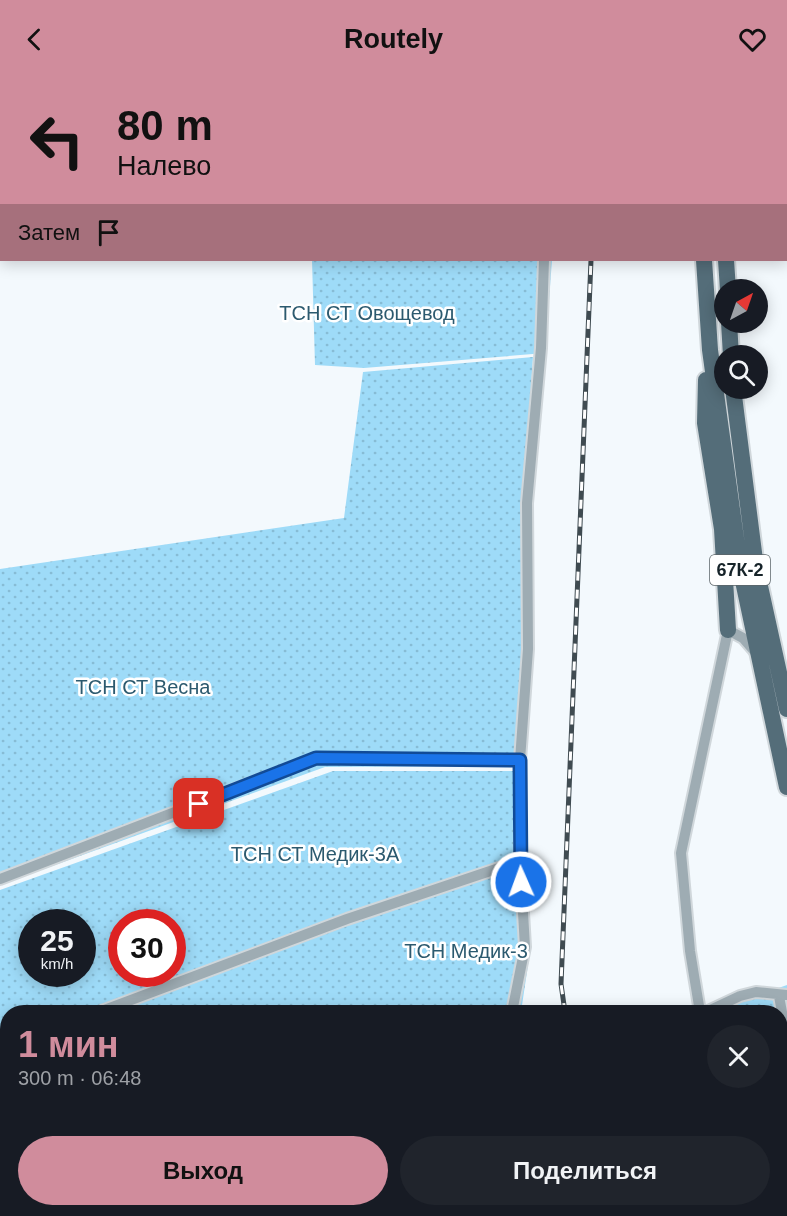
<!DOCTYPE html>
<html lang="ru">
<head>
<meta charset="utf-8">
<style>
  body { margin:0; font-family:Arial,sans-serif; background:#20242c; color:#f1f3f6; height:100vh; display:flex; flex-direction:column; font-size:22px; white-space:nowrap }
  * { box-sizing:border-box; margin:0 }
  p { font-size:20px; color:#9ea1a6 }
  .icon { flex:none; width:33px; height:33px; fill:none; stroke:currentColor; stroke-width:2; stroke-linecap:round; stroke-linejoin:round }
  .map { position:relative; flex:1; overflow:hidden }
  .drawer { position:absolute; left:0px; top:927px; width:788px; height:212px; display:flex; flex-direction:column; background:#171b24; border-radius:24px 24px 0 0; box-shadow:0 3px 15px #0003 }
  .drawer>* { flex:none }
  .hud { position:absolute; left:0px; top:0px; width:788px; height:183px; box-shadow:0 3px 15px #0003; background:#d08c9c; color:#111; overflow:hidden }
  .needle { width:39px; rotate:40deg }
  .controls { position:absolute; left:714px; top:201px; display:grid; gap:12px }
  .controls a { display:grid; place-items:center; width:54px; height:54px; border-radius:50%; background:#171b24; box-shadow:0 3px 15px #0003; font-size:30px }
  .speed { position:absolute; left:18px; top:831px; display:flex; gap:12px; font-size:30px; font-weight:700; text-align:center }
  .speed>* { display:grid; place-content:center; width:78px; height:78px; border-radius:50%; background:#171b24; box-shadow:0 3px 15px #0003; line-height:1 }
  .speed small { font-size:15px; font-weight:400 }
  .speed .limit { border:9px solid #d22; background:#fff; color:#111 }
  .pin { position:absolute; display:grid; place-items:center; width:51px; height:51px; color:#fff; margin:-26px; border-radius:12px; box-shadow:0 3px 9px #0006 }
  .me { position:absolute; width:66px; margin:-33px; rotate:358deg; stroke-linejoin:round; filter:drop-shadow(0 0 4px #0008) }
  .turn { display:flex; align-items:center; gap:21px; height:126px; padding:0 18px; font-size:27px }
  .turn .icon { width:78px; height:78px; stroke-width:2.5 }
  .turn b { display:block; font-size:42px; line-height:51px }
  .then { display:flex; align-items:center; height:57px; padding:0 18px; background:#0003; gap:12px; font-size:22px }
  .round { display:grid; place-items:center; flex:none; width:63px; height:63px; border-radius:32px; background:#20242c }
  .summary { display:flex; align-items:center; justify-content:space-between; height:102px; padding:0 18px }
  h1 { font-size:36px; font-weight:700; line-height:45px; color:#d08c9c }
  .action { display:flex; gap:12px; margin-top:auto; padding:12px 18px }
  .action a { flex:1; height:69px; border-radius:36px; background:#d08c9c; color:#111; font-size:24px; font-weight:700; line-height:69px; text-align:center }
  .action a+a { background:#20242c; color:#f1f3f6 }
  header { display:flex; justify-content:space-between; align-items:center; height:78px; padding:0 18px; background:#d08c9c; color:#111; font-size:27px; font-weight:700 }
  .map>svg:first-child { display:block }
</style>
</head>
<body>
<header><svg class="icon" aria-label="back" viewBox="0 0 24 24"><path d="M15 5l-7 7 7 7"/></svg>Routely<svg class="icon" aria-label="heart" viewBox="0 0 24 24"><path d="M12 20l-8-8c-3-5 5-10 8-4 3-6 11-1 8 4z"/></svg></header>
<div class="map">
<svg width="787" height="1138" viewBox="0 0 787 1138">
  <defs>
    <pattern id="garden-dots" width="8" height="8" patternUnits="userSpaceOnUse" patternTransform="scale(1.5)"><rect width="8" height="8" fill="#9edbf8"/><path d="M2 2h.1M6 6h.1" fill="none" stroke="#87bcd5" stroke-width="1.8" stroke-linecap="round"/></pattern>
  </defs>
  <rect width="100%" height="100%" fill="#f3f9fd"/>
  <!-- garden -->
  <path fill="url(#garden-dots)" fill-rule="evenodd" d="M312 182H552L545 275 364 290 315 287Z
    M533 279 523 433 524 583 517 688 325 689 0 807V491L344 440 363 294Z
    M333 693H525L524 781 85 934H8L7 962 0 964V812ZM32 844H82V896H32ZM122 844H172V896H122Z
    M525 788 531 867 521 934H110L351 845Z
    M787 907V1138H717V1131H780V934L712 933Z
    M7 972V1087L0 1081V975Z
    M0 1098 7 1105 8 1131H18L21 1138H0Z
    M31 1131H125L108 1138H33Z
    M132 1131H568L571 1138H114Z"/>
  <g fill="none" stroke-linecap="round" stroke-linejoin="round">
    <!-- minor casing -->
    <g stroke="#d0d7db" stroke-width="14">
      <path id="minor" d="M551 2V0
        M0 801 316 680 520 682
        M779 918 787 961
        M99 934 347 841 520 783
        M512 934 525 869 520 783V682L528 571 527 425 541 270 544 182
        M700 934 690 873 681 775 728 552 743 560 756 575
        M706 934 740 918 756 914 787 917
        M0 971 8 968
        M0 1088 8 1094
        M26 1131 28 1138
        M567 1131 569 1138
        M712 1131V1138
        M108 1138 125 1131"/>
    </g>
    <!-- tertiary casing -->
    <g stroke="#d0d7db" stroke-width="16">
      <path id="tertiary" d="M695 0V2"/>
    </g>
    <!-- primary casing -->
    <g stroke="#d0d7db" stroke-width="20">
      <path id="primary" d="M717 2V0
        M737 2V0
        M704 182 710 272 740 489 787 709
        M726 182 728 212
        M729 244 731 278
        M706 302 705 345 722 451 728 552
        M733 310 756 490 787 631"/>
    </g>
    <!-- minor -->
    <use href="#minor" stroke="#9eacb3" stroke-width="10"/>
    <!-- tertiary -->
    <use href="#tertiary" stroke="#9eacb3" stroke-width="14"/>
    <!-- primary -->
    <use href="#primary" stroke="#546d79" stroke-width="16"/>
    <!-- rail casing -->
    <g stroke="#3f4b51" stroke-width="5">
      <path id="rail" d="M597 2V0
        M565 934 561 906 591 182
        M609 1131 611 1138"/>
    </g>
    <!-- rail -->
    <use href="#rail" stroke="#fff" stroke-width="3" stroke-dasharray="9" stroke-linecap="butt"/>
  </g>
  <g fill="none" stroke-linecap="round" stroke-linejoin="round">
    <!-- route casing -->
    <g stroke="#114b97" stroke-width="15">
      <path id="route" d="M199 726 316 680 520 682 521 804"/>
    </g>
    <!-- route -->
    <use href="#route" stroke="#1a73e8" stroke-width="10"/>
  </g>
  <g text-anchor="middle" stroke-width="5" stroke-linejoin="round" paint-order="stroke">
    <!-- shield labels -->
    <rect fill="#fff" stroke="#5c6569" stroke-width="1.5" x="710" y="477" width="60" height="30" rx="4.5"/>
    <g font-size="18" font-weight="bold" fill="#162329">
      <text x="740" y="498">67К-2</text>
    </g>
    <!-- park labels -->
    <g font-size="20" fill="#2c5a6f" stroke="#fff">
      <text x="367" y="242">ТСН СТ Овощевод</text>
      <text x="143" y="616">ТСН СТ Весна</text>
      <text x="315" y="783">ТСН СТ Медик-3А</text>
      <text x="466" y="880">ТСН Медик-3</text>
    </g>
  </g>
</svg>
<div class="controls">
<a><svg class="needle" viewBox="-14 -14 28 28"><path d="M0-13l5 13h-10z" fill="#e53935"/><path d="M0 13l5-13h-10z" fill="#9ea1a6"/></svg></a>
<a><svg class="icon" aria-label="search" viewBox="0 0 24 24"><circle cx="10" cy="10" r="6"/><path d="M15 15l6 6"/></svg></a>
</div>
<div class="speed"><div>25<small>km/h</small></div><div class="limit">30</div></div>
<div class="pin" style="left:199px;top:726px;background:#d93025"><svg class="icon" aria-label="arrive" viewBox="0 0 24 24"><path d="M6 21V4h12l-3 4 3 4H6"/></svg></div>
<svg class="me" style="left:521px;top:804px" viewBox="-20 -20 40 40"><circle r="17" fill="#1a73e8" stroke="#fff" stroke-width="3"/><path d="M0-11L8 9 0 5-8 9z" fill="#fff"/></svg>
<div class="hud">
<div class="turn"><svg class="icon" aria-label="left" viewBox="0 0 24 24"><path d="M17 20v-9H6M10 6l-5 5 5 5"/></svg><div><b>80 m</b>Налево</div></div>
<div class="then">Затем<svg class="icon" aria-label="arrive" viewBox="0 0 24 24"><path d="M6 21V4h12l-3 4 3 4H6"/></svg></div>
</div>
<section class="drawer">
<div class="summary"><div><h1>1 мин</h1><p>300 m · 06:48</p></div><a class="round"><svg class="icon" aria-label="close" viewBox="0 0 24 24"><path d="M6 6l12 12M18 6L6 18"/></svg></a></div>
<div class="action"><a>Выход</a><a>Поделиться</a></div>
</section>
</div>
</body>
</html>
